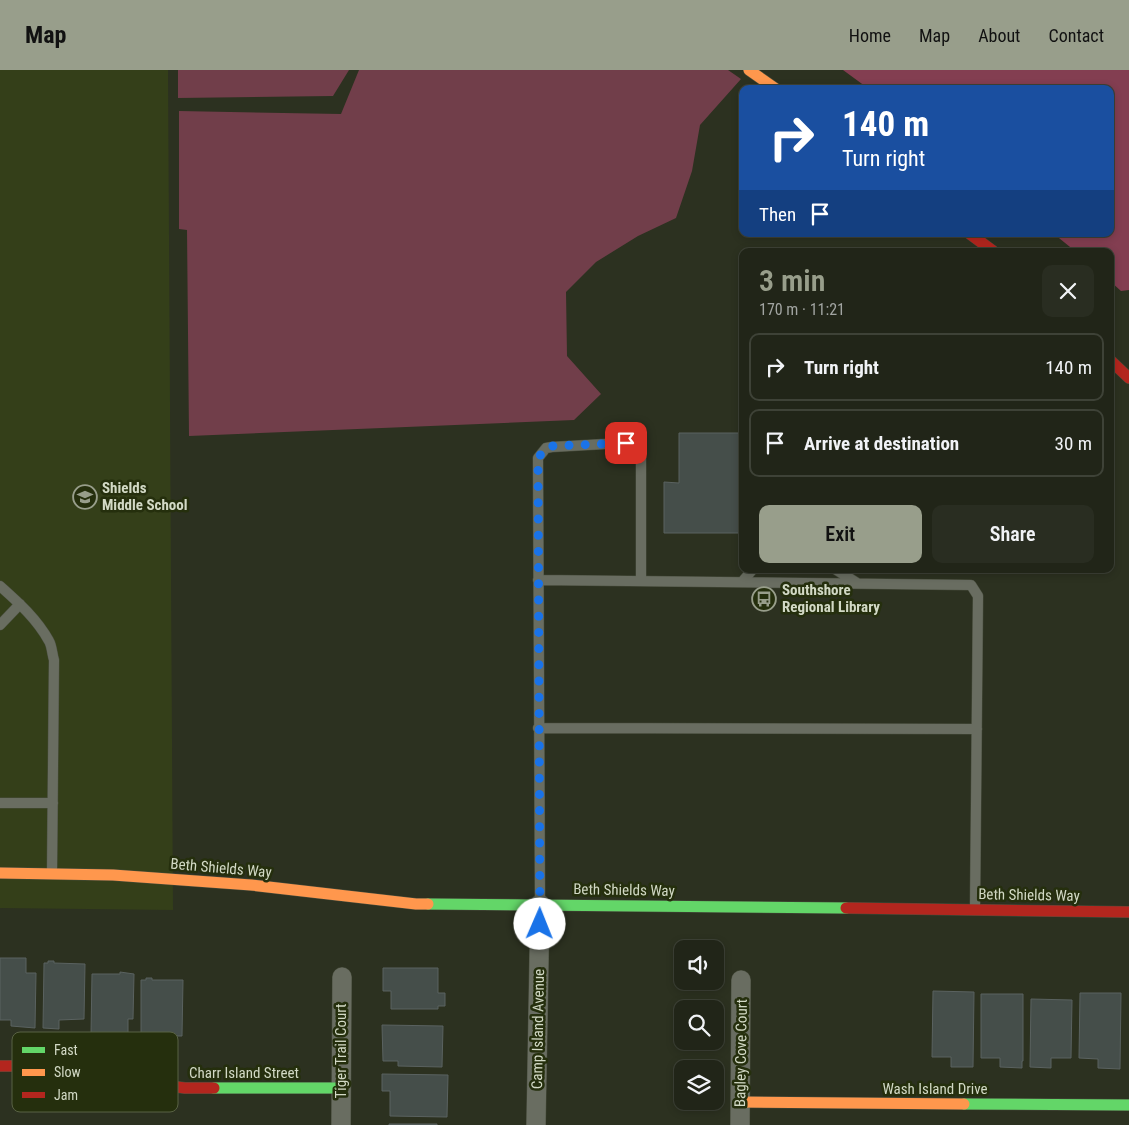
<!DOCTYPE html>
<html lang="en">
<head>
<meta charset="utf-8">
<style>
  body { margin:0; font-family:"Roboto Condensed",sans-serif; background:#292d21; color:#f1f3f6; height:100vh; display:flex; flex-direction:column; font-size:19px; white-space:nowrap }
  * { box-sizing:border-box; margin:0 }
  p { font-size:16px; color:#a2a5a2 }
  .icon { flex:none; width:28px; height:28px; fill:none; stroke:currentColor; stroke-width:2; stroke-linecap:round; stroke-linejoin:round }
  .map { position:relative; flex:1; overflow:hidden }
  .details { position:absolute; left:739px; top:178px; width:375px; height:325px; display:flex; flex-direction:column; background:#212518; border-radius:10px; box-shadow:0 2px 8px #0003,0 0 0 1px #3e4237 }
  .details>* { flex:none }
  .guide { position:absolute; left:739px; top:15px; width:375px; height:152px; border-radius:10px; box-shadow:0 2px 8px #0003,0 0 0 1px #3e4237; background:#1a4fa0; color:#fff; overflow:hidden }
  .controls { position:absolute; left:674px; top:870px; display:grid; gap:10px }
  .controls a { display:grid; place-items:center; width:50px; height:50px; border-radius:10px; background:#212518; box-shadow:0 2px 8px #0003,0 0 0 1px #3e4237; font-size:25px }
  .pin { position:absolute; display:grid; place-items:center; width:42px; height:42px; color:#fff; margin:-21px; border-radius:10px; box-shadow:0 2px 8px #0006 }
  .me { position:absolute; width:55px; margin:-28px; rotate:1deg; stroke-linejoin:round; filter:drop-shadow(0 0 4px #0008) }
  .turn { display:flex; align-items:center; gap:18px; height:105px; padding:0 20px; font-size:22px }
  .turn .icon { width:65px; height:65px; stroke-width:2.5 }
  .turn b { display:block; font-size:35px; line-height:42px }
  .then { display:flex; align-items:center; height:48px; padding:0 20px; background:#0003; gap:10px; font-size:19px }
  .round { display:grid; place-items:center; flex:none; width:52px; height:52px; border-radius:10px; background:#292d21 }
  .overview { display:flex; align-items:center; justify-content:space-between; height:85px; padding:0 20px }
  h1 { font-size:30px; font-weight:600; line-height:38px; color:#989e8b }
  .cta { display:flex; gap:10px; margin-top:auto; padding:10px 20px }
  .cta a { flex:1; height:58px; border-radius:10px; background:#989e8b; color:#111; font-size:20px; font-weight:600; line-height:58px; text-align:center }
  .cta a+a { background:#292d21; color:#f1f3f6 }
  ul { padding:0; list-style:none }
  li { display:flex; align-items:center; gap:15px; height:68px; margin:0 10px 8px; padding:0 10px; border:2px solid #3e4237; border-radius:10px }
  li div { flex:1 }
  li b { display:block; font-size:19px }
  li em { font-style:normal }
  header { display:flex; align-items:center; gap:30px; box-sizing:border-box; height:70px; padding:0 25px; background:#989e8b; color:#111 }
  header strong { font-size:24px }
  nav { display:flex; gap:28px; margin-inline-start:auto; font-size:18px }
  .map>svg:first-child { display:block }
</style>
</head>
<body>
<header>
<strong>Map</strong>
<nav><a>Home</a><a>Map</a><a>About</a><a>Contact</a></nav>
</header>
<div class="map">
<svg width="1129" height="1055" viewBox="0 0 1129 1055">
  <rect width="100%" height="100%" fill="#2c3120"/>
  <!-- built -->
  <path fill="#343f19" d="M0 0H168L173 840 0 838Z"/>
  <!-- green -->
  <path fill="#713e4a" d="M178 0H349L333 26 178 28Z
    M359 0H728L741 9 700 55 692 101 676 148 638 166 596 192 566 222 567 286 601 324 574 350 189 366 187 160 179 159V41L341 44Z"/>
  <!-- forest -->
  <path fill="#833e51" d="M843 0H1129V220L1121 221 1110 211V181H1075L1054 164H1110V19H869Z"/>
  <!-- building -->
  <path fill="#454e4a" stroke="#5a6260" d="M679 363H742V463H664V412L679 413Z
    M781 499H799V503L781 502Z
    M0 888H26V903H36L35 958 11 956V950H0Z
    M48 891H54V893L85 894 84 949 59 950V959L43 958 44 893H48Z
    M383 898H438V923H445V936H438V939H391V921H383Z
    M120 902 134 904 133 949H128V963L91 964 92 904H120Z
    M146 908H152V910H183L182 966H163V968H157V975H141V910H146Z
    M933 921 974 922 973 997H951V987H932Z
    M1080 923H1121L1120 999 1098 998V989L1079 988Z
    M981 924H1023V991H1022V998L1000 997V988H981Z
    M1031 929 1072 930 1071 988H1051V998L1030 997Z
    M382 955 443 956 442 997 398 996V991H383Z
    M382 1004 448 1005 447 1047 390 1046V1021H382Z
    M389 1054H437V1055H389Z"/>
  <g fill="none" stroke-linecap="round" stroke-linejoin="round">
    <!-- lane casing -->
    <g stroke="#494e3e" stroke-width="11">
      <path id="lane" d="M835 499 857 513
        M538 510 971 515 978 526 975 838
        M742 512 753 499
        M0 516C18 532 37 549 49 571 52 576 52 584 54 590L52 803
        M0 555 20 534
        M538 658 977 659
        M0 733H53
        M540 833 538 388 546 378 552 377 641 372V511"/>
    </g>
    <!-- street casing -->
    <g stroke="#494e3e" stroke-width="20">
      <path id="street" d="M341 1055 342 907
        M536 1055 540 834
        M740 1055 741 910"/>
    </g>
    <!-- fast casing -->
    <g stroke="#494e3e" stroke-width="12">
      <path id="fast" d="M428 834 846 838
        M214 1018H341
        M964 1034 1129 1035"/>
    </g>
    <!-- slow casing -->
    <g stroke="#494e3e" stroke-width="12">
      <path id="slow" d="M749 0 776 19
        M0 803 113 805 251 815 416 834H428
        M740 1032 964 1034"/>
    </g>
    <!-- jam casing -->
    <g stroke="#494e3e" stroke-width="12">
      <path id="jam" d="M970 164 993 181
        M1110 290 1129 308
        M846 838 1129 842
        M0 996H43L113 1009 185 1018H214"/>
    </g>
    <!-- lane -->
    <use href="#lane" stroke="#696d61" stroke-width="10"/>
    <!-- street -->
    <use href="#street" stroke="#696d61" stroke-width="19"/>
    <!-- fast -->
    <use href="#fast" stroke="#63d668" stroke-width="11"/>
    <!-- slow -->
    <use href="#slow" stroke="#ff974d" stroke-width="11"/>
    <!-- jam -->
    <use href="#jam" stroke="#b3261e" stroke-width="11"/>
  </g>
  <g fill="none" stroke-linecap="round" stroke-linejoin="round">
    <!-- route -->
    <path stroke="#1a73e8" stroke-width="9" stroke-dasharray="0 16.2" d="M540 854 538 388 546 378 552 376 626 373"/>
  </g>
  <!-- icons -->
  <defs>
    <g id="school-ring" transform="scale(1.25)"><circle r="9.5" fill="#252f0d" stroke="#989e8b" stroke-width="1.5"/><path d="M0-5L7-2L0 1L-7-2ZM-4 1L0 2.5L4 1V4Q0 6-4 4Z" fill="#989e8b"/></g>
    <g id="bus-ring" transform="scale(1.25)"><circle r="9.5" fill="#252f0d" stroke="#989e8b" stroke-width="1.5"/><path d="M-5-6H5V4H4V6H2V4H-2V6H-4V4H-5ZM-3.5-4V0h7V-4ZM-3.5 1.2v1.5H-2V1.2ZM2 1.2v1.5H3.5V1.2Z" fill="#989e8b"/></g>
  </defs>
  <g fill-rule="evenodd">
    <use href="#school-ring" x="85" y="427"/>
    <use href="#bus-ring" x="764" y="529"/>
  </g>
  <g text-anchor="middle" stroke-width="5" stroke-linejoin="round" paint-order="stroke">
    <!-- poi labels -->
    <g font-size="15" font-weight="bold" fill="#d2d9c5" stroke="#252f0d" text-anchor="start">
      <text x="102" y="423">Shields<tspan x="102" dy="17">Middle School</tspan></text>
      <text x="782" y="525">Southshore<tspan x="782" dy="17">Regional Library</tspan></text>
    </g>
    <!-- street labels -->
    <g font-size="15" fill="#d2d9c5" stroke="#252f0d">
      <text transform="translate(221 798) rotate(5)" y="5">Beth Shields Way</text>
      <text transform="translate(624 820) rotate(1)" y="5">Beth Shields Way</text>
      <text transform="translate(1029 825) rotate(1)" y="5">Beth Shields Way</text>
      <text transform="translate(538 959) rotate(-89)" y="5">Camp Island Avenue</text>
      <text transform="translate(341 981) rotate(-90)" y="5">Tiger Trail Court</text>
      <text transform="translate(741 983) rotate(-89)" y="5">Bagley Cove Court</text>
      <text x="244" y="1008">Charr Island Street</text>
      <text x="935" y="1024">Wash Island Drive</text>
    </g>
  </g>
  <!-- legend -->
  <rect x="12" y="962" width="166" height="80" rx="8" fill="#252f0d" stroke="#596244" stroke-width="1"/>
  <rect x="22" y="977" width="23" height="6" fill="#63d668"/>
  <rect x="22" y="999" width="23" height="7" fill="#ff974d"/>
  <rect x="22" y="1022" width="23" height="6" fill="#b3261e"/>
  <g font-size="14" fill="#d2d9c5">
    <text x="54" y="985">Fast</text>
    <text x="54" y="1007">Slow</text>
    <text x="54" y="1030">Jam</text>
  </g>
</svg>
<div class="controls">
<a><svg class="icon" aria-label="sound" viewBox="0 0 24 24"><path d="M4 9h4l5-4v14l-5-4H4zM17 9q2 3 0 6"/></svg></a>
<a><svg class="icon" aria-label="search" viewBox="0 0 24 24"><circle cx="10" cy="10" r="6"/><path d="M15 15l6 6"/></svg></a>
<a><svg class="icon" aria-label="layers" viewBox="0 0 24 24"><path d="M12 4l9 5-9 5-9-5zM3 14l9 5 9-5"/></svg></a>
</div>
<div class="pin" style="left:626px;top:373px;background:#d93025"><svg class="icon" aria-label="arrive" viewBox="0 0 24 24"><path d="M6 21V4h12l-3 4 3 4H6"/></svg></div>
<svg class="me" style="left:540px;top:854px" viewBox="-20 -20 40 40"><circle r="19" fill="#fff"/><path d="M0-13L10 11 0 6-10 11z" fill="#1a73e8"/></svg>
<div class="guide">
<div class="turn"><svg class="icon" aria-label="right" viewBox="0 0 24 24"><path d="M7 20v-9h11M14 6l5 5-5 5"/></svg><div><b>140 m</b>Turn right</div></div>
<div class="then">Then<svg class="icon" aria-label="arrive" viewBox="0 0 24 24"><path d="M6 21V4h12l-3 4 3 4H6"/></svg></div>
</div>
<section class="details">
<div class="overview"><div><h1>3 min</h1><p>170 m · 11:21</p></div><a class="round"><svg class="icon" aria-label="close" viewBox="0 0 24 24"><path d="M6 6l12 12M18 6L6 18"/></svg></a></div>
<ul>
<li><svg class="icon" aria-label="right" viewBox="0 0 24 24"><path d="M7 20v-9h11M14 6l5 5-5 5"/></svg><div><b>Turn right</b></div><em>140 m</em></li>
<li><svg class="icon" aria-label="arrive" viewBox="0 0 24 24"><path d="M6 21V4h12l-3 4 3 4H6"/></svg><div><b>Arrive at destination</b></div><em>30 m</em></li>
</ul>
<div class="cta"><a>Exit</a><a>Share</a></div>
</section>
</div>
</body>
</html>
